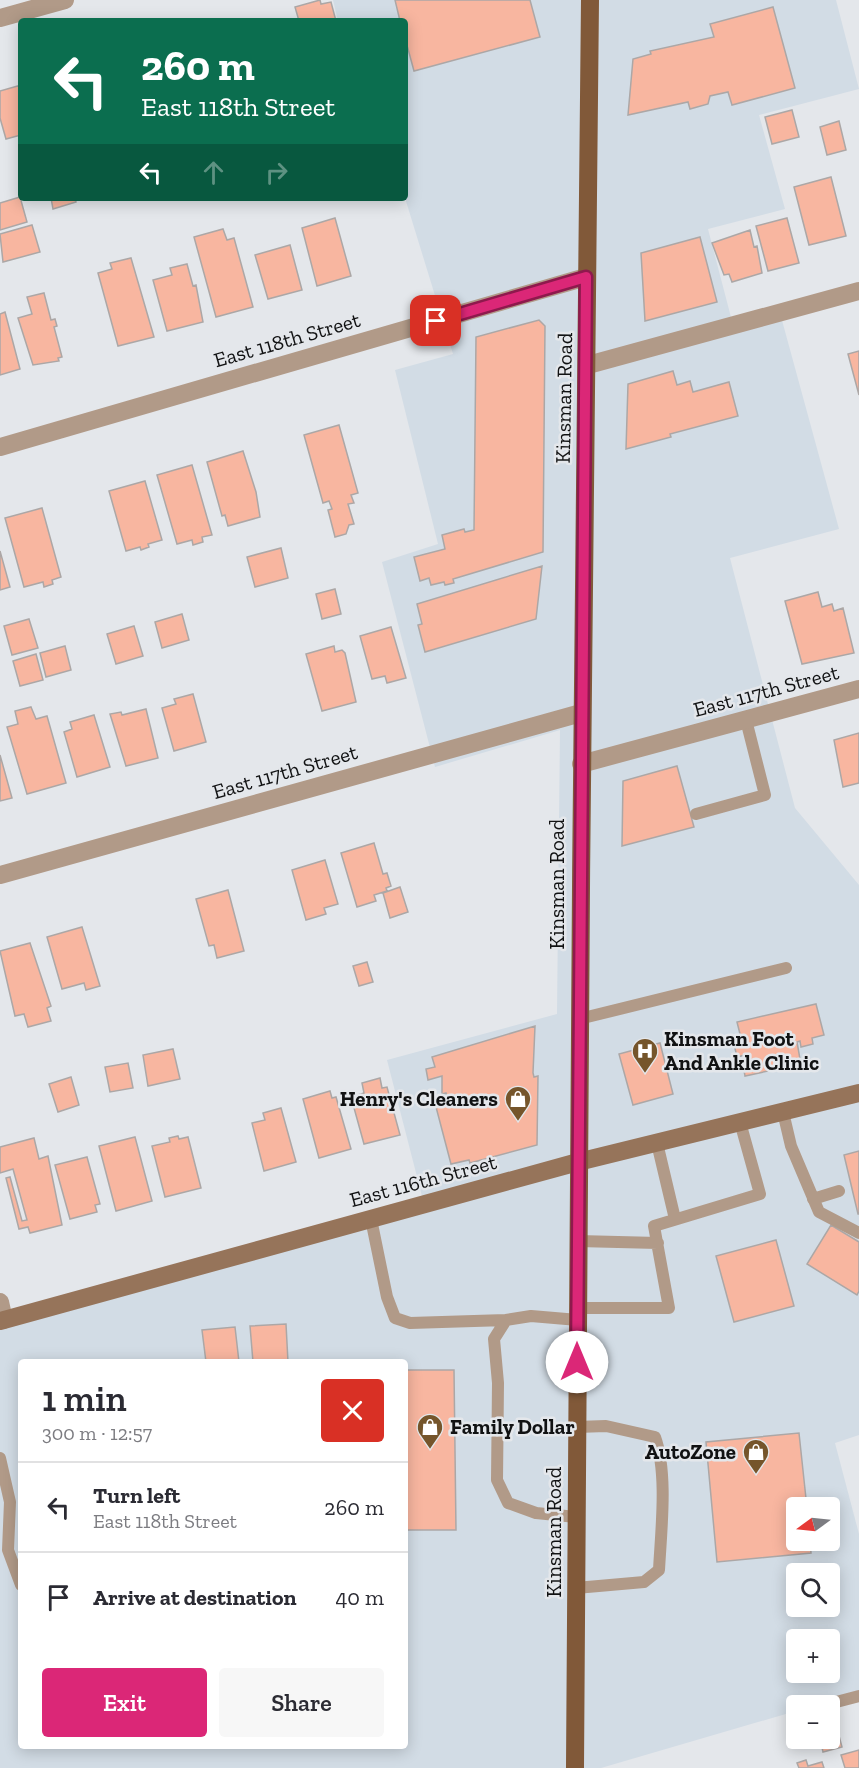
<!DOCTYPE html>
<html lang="en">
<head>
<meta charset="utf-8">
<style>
  body { margin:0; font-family:"Zilla Slab",serif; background:#f7f7f7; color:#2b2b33; height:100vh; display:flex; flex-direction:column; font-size:22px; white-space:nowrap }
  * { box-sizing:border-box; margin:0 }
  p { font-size:20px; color:#7c7c81 }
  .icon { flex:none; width:33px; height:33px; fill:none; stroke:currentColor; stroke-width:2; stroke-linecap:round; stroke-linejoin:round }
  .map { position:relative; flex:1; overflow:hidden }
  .side { position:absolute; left:18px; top:1359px; width:390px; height:390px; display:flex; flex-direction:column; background:#fff; border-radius:6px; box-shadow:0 3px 15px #0003 }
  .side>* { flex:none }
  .banner { position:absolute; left:18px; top:18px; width:390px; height:183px; border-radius:6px; box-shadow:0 3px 15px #0003; background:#0b6e4f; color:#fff; overflow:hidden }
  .needle { width:39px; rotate:255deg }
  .fabs { position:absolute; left:786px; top:1497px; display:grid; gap:12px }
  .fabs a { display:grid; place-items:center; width:54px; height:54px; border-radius:6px; background:#fff; box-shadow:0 3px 15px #0003; font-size:30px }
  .pin { position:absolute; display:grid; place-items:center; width:51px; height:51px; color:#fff; margin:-26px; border-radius:12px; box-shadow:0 3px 9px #0006 }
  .me { position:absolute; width:66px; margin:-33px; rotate:0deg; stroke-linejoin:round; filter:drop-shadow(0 0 4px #0008) }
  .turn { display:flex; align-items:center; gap:21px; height:126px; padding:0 24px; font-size:27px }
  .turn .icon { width:78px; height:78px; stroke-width:2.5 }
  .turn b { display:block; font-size:42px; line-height:51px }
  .lanes { display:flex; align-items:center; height:57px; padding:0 24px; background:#0003; justify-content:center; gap:30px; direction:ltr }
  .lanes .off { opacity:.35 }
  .round { display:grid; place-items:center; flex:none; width:63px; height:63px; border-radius:6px; background:#f7f7f7 }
  .summary { display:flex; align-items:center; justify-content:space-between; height:102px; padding:0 24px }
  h1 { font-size:36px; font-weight:600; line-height:45px }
  .action { display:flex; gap:12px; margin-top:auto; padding:12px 24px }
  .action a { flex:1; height:69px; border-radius:6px; background:#db2777; color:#fff; font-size:24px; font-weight:600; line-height:69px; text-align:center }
  .action a+a { background:#f7f7f7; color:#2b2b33 }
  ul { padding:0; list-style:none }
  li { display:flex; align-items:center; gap:18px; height:90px; padding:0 24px; border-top:2px solid #e1e1e2 }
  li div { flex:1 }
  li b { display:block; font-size:22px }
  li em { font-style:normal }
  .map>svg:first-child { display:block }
</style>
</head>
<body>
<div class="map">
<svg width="859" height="1768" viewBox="0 0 859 1768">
  <rect width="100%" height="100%" fill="#e4e7eb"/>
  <!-- built -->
  <path fill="#d2dce5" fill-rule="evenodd" d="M333 0H836L859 89 759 115 785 209 708 229 733 325 780 313 839 529 730 558 795 808 859 885V1435L835 1443 859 1534V1696L821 1705 796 1706V1711L601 1768H0V1321L424 1204 387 1060 557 1014 560 730 435 767 382 562 438 544 395 370 453 354 405 198V21H338ZM21 1362H405V1746H21ZM796 1508H830V1540H796ZM796 1574H830V1606H796ZM796 1640H830V1672H796Z"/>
  <!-- building -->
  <path fill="#f8b6a0" stroke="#aca7a6" stroke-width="1.5" d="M320 0 321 4 331 2 336 21H299L295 7Z
    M395 0H530L540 37 414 71 405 38V21H400Z
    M773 7 795 88 732 105 728 92 710 96 708 104 690 109 688 102 628 115 633 59 651 54 650 51 714 37 710 24Z
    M21 85V135L6 139 0 118V91Z
    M792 110 799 137 772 144 765 117Z
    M839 121 846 150 827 155 820 127Z
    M831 177 846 236 809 245 794 187Z
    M20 197 27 222 0 230V203Z
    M51 198H75L76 202 53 209Z
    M335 218 351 276 317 286 302 228Z
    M787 218 799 263 768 271 756 226Z
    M32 225 40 252 3 262 0 234Z
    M223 229 227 240 234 238 253 307 216 317 194 237Z
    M750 230 754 247 757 246 762 273 732 282 729 274 724 275 712 243Z
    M700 237 717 302 645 321 641 253Z
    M290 245 302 290 268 299 255 255Z
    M131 258 154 337 118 346 98 273 112 269 110 263Z
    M187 264 193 286 196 285 203 322 167 331 153 280 172 275 170 268Z
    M44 293 51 320 55 319 57 326 54 327 62 357 58 358 59 361 33 365 18 318 32 314 27 297Z
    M5 312 20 369 0 375V314Z
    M539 320 545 326 543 552 453 579 454 583 445 585 444 582 431 585 429 578 420 581 414 557 445 549 442 535 464 529 465 532 474 530 476 337Z
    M859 351V395L848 354Z
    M673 371 677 385 690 381 693 392 729 382 738 416 670 434 671 437 626 449 628 384Z
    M339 425 358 493 351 495 354 503 348 504 354 524 349 525 346 534 335 537 328 510 332 509 329 501 323 503 304 435Z
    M243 451 256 492 260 517 228 526 225 515 222 516 207 462Z
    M192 465 212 535 202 537 203 542 193 545 192 540 177 544 157 475Z
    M145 481 162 540 148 544 149 547 141 550 140 547 126 551 109 491Z
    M42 508 61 577 52 580 53 584 44 587 43 582 24 587 5 518Z
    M281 548 288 578 255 587 247 557Z
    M0 551 10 587 0 590Z
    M542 566 536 619 425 652 418 625 422 624 417 604Z
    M335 589 341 614 322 619 316 594Z
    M818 592 822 607 832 604 834 611 843 608 854 653 802 664 785 601Z
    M182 614 189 640 162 648 155 622Z
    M29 619 38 648 12 655 4 626Z
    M134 626 143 656 116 664 107 634Z
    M391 627 406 678 387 683 385 676 372 679 360 636Z
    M65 646 71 670 46 677 40 653Z
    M334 646 335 652 342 650 345 653 356 702 322 711 306 654Z
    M36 654 43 680 20 686 13 661Z
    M193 694 206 742 174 751 162 708 176 704 174 699Z
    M31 707 36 719 47 716 66 783 27 794 7 727 18 724 15 711Z
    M146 709 158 758 126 766 110 714 121 712 122 715Z
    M94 715 110 767 77 777 64 732 72 729 70 722Z
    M859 733V783L843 787 834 740Z
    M0 755 12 798 0 801Z
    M677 766 694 827 622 846 623 781Z
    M374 843 383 874 387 873 391 886 386 888 387 891 374 895 376 901 357 907 341 853Z
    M325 860 338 904 324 908 326 914 306 920 292 870Z
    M400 887 408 912 390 918 383 893Z
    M228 890 244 951 217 958 214 945 209 946 196 899Z
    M82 927 100 986 86 990 84 983 62 989 47 937Z
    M30 943 51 1006 47 1008 51 1021 28 1027 24 1014 15 1016 0 951Z
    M367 962 373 982 359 986 353 966Z
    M816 1004 824 1035 812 1038 813 1044 801 1047 800 1041 797 1042 800 1059 796 1065 745 1076 743 1065 747 1064 745 1055 737 1057 734 1044 742 1042 737 1022Z
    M535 1026 533 1073 534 1077 538 1076 537 1145 470 1163 469 1160 451 1164 436 1107 449 1103 446 1093 442 1094V1076L428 1080 426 1069 435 1067 432 1057Z
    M660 1043 673 1094 633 1105 619 1054Z
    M173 1049 180 1079 148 1086 143 1055Z
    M128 1063 133 1088 110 1092 105 1067Z
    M71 1077 79 1105 58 1112 49 1084Z
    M380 1078 382 1088 387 1087 400 1135 364 1144 351 1097 364 1093 362 1083Z
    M330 1091 332 1098 336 1097 351 1149 319 1158 303 1099Z
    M281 1108 296 1162 264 1171 252 1123 265 1120 263 1113Z
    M178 1136 179 1139 188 1137 201 1188 165 1197 152 1146 170 1142 169 1138Z
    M135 1137 152 1201 116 1211 99 1146Z
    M34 1138 39 1159 48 1156 62 1225 30 1233 28 1227 19 1229 6 1178 10 1177 22 1221 27 1220 13 1169 0 1173V1147Z
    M859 1151V1214H858L844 1155Z
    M87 1157 100 1204 95 1205 97 1212 70 1219 55 1165Z
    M831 1225 859 1242V1291L857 1295 807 1264Z
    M776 1240 794 1306 734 1322 716 1256Z
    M286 1324 288 1362H253L250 1326Z
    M235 1327 239 1362H206L202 1330Z
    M405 1370H454L456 1530H405Z
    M799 1433 807 1508H796V1540H810L811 1553 717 1562 706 1442Z
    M835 1721 842 1747 823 1752 820 1738H830V1723Z
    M859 1750V1768H845L841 1755Z
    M806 1760 808 1766 822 1762 824 1768H799L797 1763Z"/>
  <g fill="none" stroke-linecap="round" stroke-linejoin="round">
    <!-- service -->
    <path stroke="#b19a88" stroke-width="12" d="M696 814 765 795 746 720
      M579 1019 786 968
      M783 1112 791 1146 819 1212 859 1233
      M657 1143 675 1219
      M813 1199 839 1191
      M371 1219 387 1297 395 1318 410 1323 506 1320
      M578 1241 658 1243
      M577 1308H669L654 1226 760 1194 740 1122
      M0 1458 10 1502 8 1550 21 1585
      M576 1517 536 1513 508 1503 497 1480 498 1383 494 1339 506 1320 531 1316 578 1320
      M576 1588 644 1582 659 1570C661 1531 668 1473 655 1437L606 1426 577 1427
      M821 1706 859 1696
      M795 1712 796 1711"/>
    <!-- minor -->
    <path stroke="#b19a88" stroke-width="18" d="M0 18 65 0
      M588 365 859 291
      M0 447 586 277
      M581 764 859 689
      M0 875 581 713
      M0 1302 4 1320"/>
    <!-- secondary -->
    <path stroke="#96745a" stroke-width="18" d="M0 1321 578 1162 859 1093"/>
    <!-- primary -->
    <path stroke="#815939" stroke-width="18" d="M575 1768C578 1179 583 589 590 0"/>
  </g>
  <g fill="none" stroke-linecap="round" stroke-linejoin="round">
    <!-- route casing -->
    <g stroke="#8e194d" stroke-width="15">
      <path id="route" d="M436 321 586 277 577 1362"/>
    </g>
    <!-- route -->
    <use href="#route" stroke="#db2777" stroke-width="10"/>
  </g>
  <!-- icons -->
  <defs>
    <g id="hospital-pin" transform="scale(1.35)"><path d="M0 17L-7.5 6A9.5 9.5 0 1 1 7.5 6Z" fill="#75552b" stroke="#e4e7eb"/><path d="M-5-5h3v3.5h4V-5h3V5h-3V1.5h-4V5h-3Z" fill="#fff"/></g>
    <g id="shop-pin" transform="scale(1.35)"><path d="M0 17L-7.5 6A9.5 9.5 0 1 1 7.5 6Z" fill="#75552b" stroke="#e4e7eb"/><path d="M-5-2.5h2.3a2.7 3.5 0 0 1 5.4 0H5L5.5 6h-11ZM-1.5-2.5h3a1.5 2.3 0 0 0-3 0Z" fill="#fff"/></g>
  </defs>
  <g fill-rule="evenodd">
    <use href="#hospital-pin" x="645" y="1051"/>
    <use href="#shop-pin" x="518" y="1099"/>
    <use href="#shop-pin" x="430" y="1427"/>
    <use href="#shop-pin" x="756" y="1452"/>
  </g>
  <g text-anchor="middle" stroke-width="5" stroke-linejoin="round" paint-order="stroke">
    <!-- street labels -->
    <g font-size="21" fill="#111213" stroke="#e4e7eb">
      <text transform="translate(287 340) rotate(-16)" y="7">East 118th Street</text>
      <text transform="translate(564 398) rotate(-89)" y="7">Kinsman Road</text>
      <text transform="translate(766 691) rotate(-15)" y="7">East 117th Street</text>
      <text transform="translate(285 772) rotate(-16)" y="7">East 117th Street</text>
      <text transform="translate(557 884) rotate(-90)" y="7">Kinsman Road</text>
      <text transform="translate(423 1181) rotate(-15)" y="7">East 116th Street</text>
      <text transform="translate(554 1532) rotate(-90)" y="7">Kinsman Road</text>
    </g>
    <!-- poi labels -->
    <g font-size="21" font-weight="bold" fill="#111213" stroke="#e4e7eb" text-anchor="start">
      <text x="664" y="1046">Kinsman Foot<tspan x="664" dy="24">And Ankle Clinic</tspan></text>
      <text x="498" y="1106" text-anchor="end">Henry's Cleaners</text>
      <text x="450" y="1434">Family Dollar</text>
      <text x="736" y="1459" text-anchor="end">AutoZone</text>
    </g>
  </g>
</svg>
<div class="fabs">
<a><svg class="needle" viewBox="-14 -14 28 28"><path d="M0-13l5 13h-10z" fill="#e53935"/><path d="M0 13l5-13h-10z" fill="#7c7c81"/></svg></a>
<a><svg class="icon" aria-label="search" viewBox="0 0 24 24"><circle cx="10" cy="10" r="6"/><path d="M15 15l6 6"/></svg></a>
<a>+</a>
<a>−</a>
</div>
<div class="pin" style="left:436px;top:321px;background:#d93025"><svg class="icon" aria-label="arrive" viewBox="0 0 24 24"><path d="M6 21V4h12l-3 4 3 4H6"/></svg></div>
<svg class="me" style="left:577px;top:1362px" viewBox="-20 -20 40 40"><circle r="19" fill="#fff"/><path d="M0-13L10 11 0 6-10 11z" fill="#db2777"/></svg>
<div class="banner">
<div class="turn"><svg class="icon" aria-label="left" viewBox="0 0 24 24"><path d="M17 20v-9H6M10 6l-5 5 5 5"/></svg><div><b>260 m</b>East 118th Street</div></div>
<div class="lanes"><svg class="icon" aria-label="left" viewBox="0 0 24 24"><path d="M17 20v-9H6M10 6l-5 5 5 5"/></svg><svg class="icon off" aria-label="ahead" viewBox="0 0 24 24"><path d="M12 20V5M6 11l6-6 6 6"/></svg><svg class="icon off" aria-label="right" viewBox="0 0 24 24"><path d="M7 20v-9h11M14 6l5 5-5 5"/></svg></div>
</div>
<section class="side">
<div class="summary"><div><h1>1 min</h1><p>300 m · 12:57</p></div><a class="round" style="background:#d93025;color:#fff"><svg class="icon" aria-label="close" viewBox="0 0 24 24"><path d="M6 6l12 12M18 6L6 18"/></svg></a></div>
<ul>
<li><svg class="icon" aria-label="left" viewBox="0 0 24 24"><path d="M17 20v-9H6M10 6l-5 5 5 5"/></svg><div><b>Turn left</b><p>East 118th Street</p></div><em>260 m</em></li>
<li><svg class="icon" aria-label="arrive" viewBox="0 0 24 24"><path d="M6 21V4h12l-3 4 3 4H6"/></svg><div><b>Arrive at destination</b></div><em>40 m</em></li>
</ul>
<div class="action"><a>Exit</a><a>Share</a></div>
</section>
</div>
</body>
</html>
